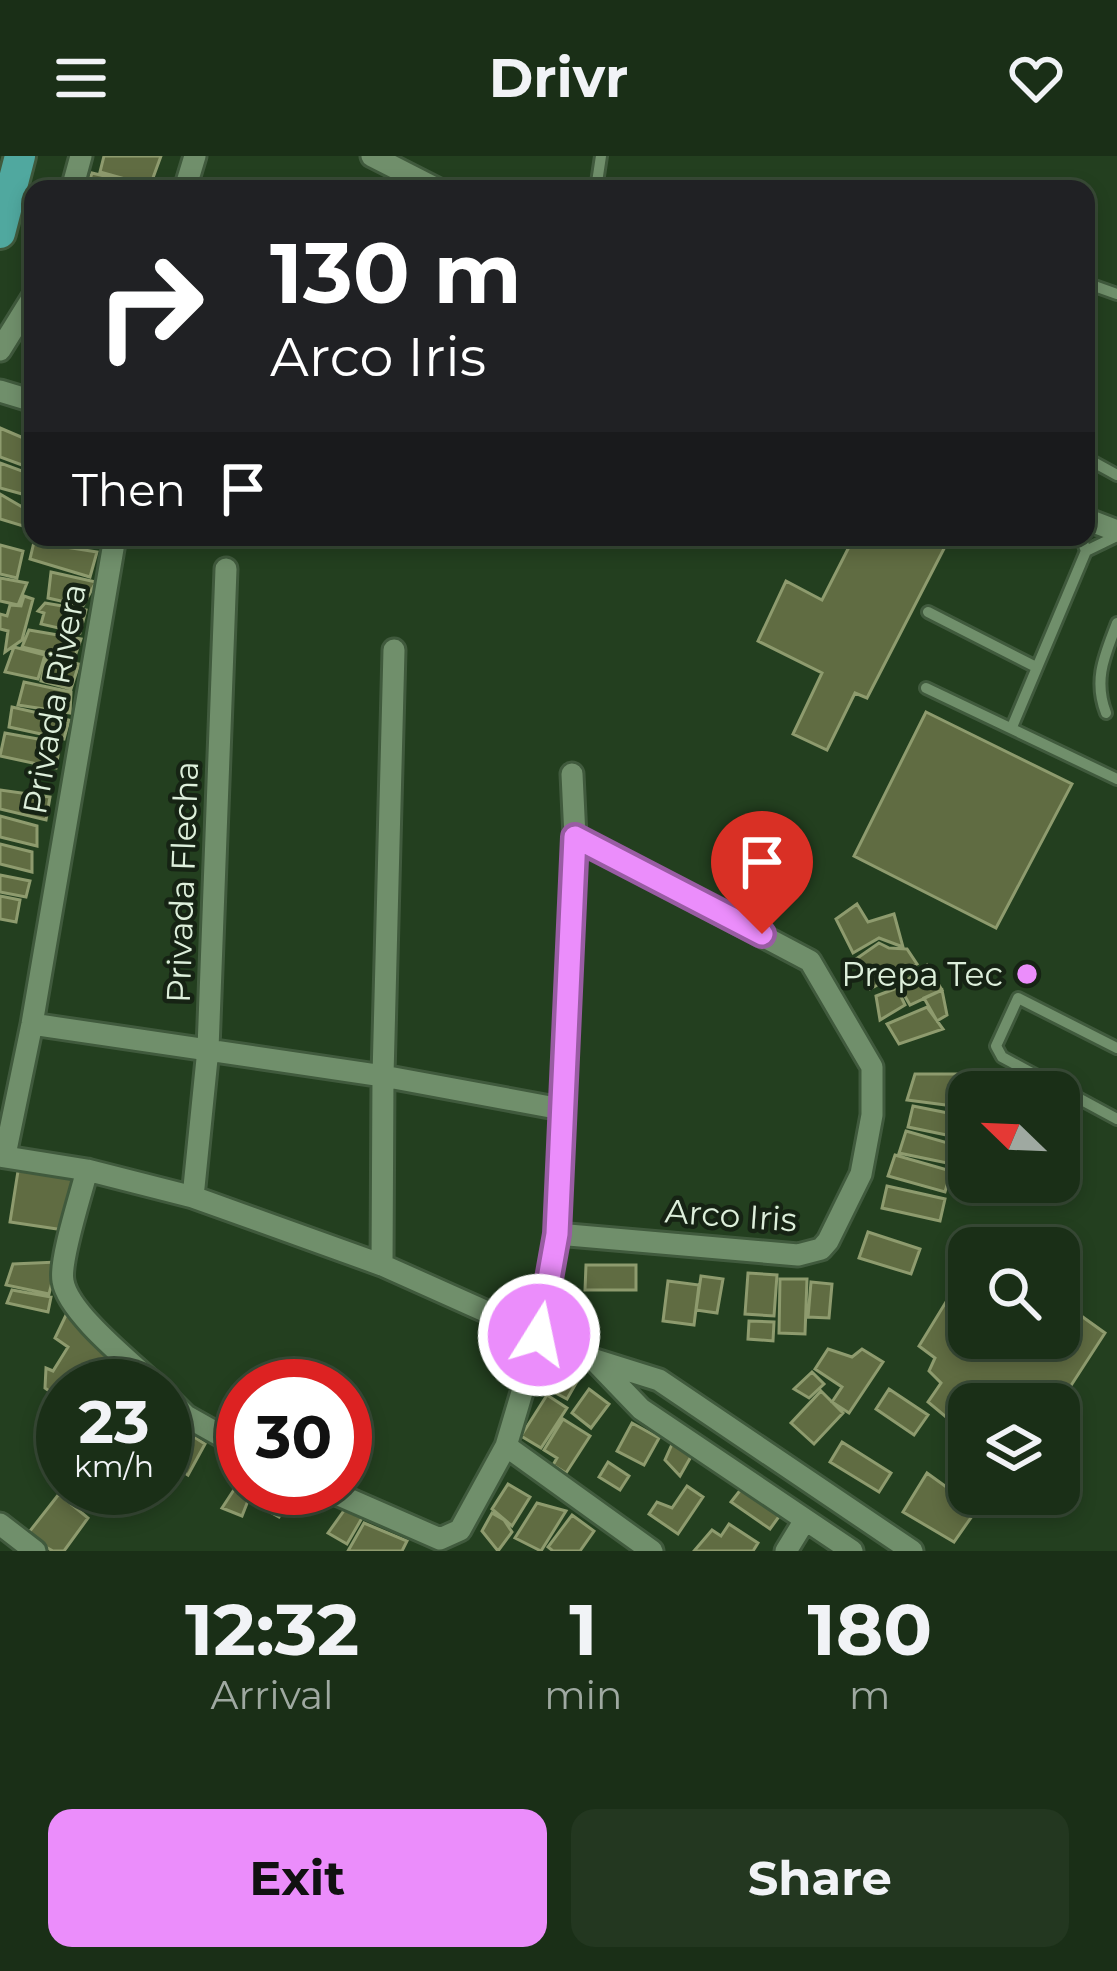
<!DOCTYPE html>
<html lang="en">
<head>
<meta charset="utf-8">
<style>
  body { margin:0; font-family:Montserrat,sans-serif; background:#233720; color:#f1f3f6; height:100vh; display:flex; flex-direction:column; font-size:45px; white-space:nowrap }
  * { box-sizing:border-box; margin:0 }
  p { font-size:39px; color:#9fa9a1 }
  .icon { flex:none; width:66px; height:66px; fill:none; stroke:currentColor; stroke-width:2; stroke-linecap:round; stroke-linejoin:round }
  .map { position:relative; height:1395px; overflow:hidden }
  .panel { display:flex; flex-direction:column; background:#1a2f17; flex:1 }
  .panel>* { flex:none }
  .banner { position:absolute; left:24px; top:24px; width:1071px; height:366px; border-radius:24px; box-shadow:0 6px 18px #0003,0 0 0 3px #384a36; background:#202124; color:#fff; overflow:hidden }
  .needle { width:78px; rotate:293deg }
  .fabs { position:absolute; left:948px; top:915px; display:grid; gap:24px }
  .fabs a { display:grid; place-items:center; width:132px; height:132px; border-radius:24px; background:#1a2f17; box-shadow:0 6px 18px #0003,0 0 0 3px #384a36; font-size:60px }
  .speed { position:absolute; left:36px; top:1203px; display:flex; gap:24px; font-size:60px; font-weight:700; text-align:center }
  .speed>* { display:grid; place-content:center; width:156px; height:156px; border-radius:50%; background:#1a2f17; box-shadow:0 6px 18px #0003,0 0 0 3px #384a36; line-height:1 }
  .speed small { font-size:30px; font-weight:400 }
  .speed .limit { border:18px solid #d22; background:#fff; color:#111 }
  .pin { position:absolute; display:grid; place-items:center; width:102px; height:102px; color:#fff; margin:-123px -51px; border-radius:50% 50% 50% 0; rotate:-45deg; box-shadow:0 0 12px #0007 }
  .pin .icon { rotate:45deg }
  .me { position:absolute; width:132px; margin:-66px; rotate:10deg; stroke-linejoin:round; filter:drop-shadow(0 0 9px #0008) }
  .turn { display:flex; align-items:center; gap:42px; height:252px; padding:0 48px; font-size:54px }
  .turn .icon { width:156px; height:156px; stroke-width:2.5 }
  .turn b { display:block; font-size:84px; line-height:102px }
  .then { display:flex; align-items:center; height:114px; padding:0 48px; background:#0003; gap:24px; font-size:45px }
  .eta { display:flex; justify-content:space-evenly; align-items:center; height:204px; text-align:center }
  .eta b { font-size:72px; font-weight:700; line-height:84px }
  .cta { display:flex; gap:24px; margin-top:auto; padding:24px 48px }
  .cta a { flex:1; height:138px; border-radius:24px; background:#eb8dfb; color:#111; font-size:48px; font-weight:700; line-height:138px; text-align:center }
  .cta a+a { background:#233720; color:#f1f3f6 }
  header { display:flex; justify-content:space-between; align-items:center; height:156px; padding:0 48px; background:#1a2f17; font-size:54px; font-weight:700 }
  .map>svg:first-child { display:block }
</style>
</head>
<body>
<header><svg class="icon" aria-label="menu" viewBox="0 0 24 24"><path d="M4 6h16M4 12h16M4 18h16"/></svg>Drivr<svg class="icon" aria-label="heart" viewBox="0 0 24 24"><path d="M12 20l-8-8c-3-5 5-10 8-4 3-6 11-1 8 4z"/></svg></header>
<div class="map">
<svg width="1117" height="1395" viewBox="0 0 1117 1395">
  <rect width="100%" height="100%" fill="#233f1f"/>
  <!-- building -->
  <path fill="#606c42" stroke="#8e9b6e" stroke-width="3" d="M104 0H161L150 30 100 16Z
    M92 17 117 23 142 33H87Z
    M0 272 33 286V313L0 301Z
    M0 307 33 319V341L0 332Z
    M0 338 24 352 29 344 33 346V373L0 363Z
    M845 381H950L867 542 855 537 827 594 793 578 822 517 758 485 786 425 822 444 852 385Z
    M34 386 97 396 90 421 30 403Z
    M0 389 23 395 17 422 0 418Z
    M51 416 96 426 83 450 48 442Z
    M0 422 27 427 18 449 0 445Z
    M24 440 33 443 22 484 5 496 8 475 0 473V458L7 460 10 449 21 450Z
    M45 447 86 454 80 477 41 468 44 457 38 455Z
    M29 474 81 483 74 503 22 491Z
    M14 491 45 499 38 523 5 516Z
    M47 501 79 508 71 533 41 525Z
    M24 526 71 536 70 557 18 549Z
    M12 551 69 564 64 583 9 571Z
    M926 556 1072 628 996 772 854 700Z
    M5 577 60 587 56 612 0 600Z
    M0 634 50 641 46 664 0 653Z
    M0 660 37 670V690L0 681Z
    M0 688 32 696V716L0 708Z
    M0 719 30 725 26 741 0 736Z
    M0 740 20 744 16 766 0 763Z
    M857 748 868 766 894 758 903 791 879 782 853 797 836 763Z
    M879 787 889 792 907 793 917 808 870 833 856 803Z
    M927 809 942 834 910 849 899 830Z
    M897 832 905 849 880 864 876 840Z
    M942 834 947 859 937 865 924 842Z
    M927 851 943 873 899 888 887 868Z
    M915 918H978L973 936H969V952L907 944Z
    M913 950 968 961 961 982 908 971Z
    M906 975 955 989 952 1008 899 997Z
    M895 999 951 1015 945 1036 888 1020Z
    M18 1015 75 1018 64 1074 10 1066Z
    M887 1030 945 1043 940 1065 882 1052Z
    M868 1076 920 1093 911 1118 859 1102Z
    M57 1106 49 1138 6 1129 13 1108Z
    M586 1109H636V1134H585Z
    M748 1117 777 1119 774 1160 745 1158Z
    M701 1120 723 1123 717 1157 696 1154Z
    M780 1123H807L805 1178 779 1177Z
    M960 1123 969 1129V1182H1059V1144L1105 1177 1059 1248H969V1280L928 1246 941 1227 929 1215 935 1202 919 1190Z
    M668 1125 699 1129 694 1169 663 1165Z
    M811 1126 832 1128 829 1162 808 1161Z
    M12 1134 51 1141 48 1156 7 1147Z
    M68 1155 122 1213 107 1230H63V1245L45 1232 46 1212 53 1215 68 1191 55 1182Z
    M749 1165 774 1166 773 1185 748 1183Z
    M828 1193 852 1201 862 1193 883 1206 849 1257 832 1246 842 1231 815 1213Z
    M563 1213 579 1222 567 1243 552 1235Z
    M812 1216 824 1228 809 1242 794 1233Z
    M589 1233 609 1248 591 1272 572 1257Z
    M889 1233 928 1259 914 1279 876 1253Z
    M821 1235 843 1257 814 1288 791 1267Z
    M547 1239 567 1252 541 1292 521 1280Z
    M563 1263 590 1280 566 1317 553 1309 557 1302 544 1294Z
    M632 1267 659 1282 644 1309 617 1295Z
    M180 1272 205 1288 188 1319 165 1304V1294Z
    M673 1286 693 1297 680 1320 665 1304Z
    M842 1286 891 1317 879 1336 830 1306Z
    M608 1306 629 1320 620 1334 599 1321Z
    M927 1317 977 1353 954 1386 903 1356Z
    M241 1323 243 1332H253L242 1360 222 1352Z
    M508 1328 530 1341 512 1370 492 1353Z
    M687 1330 703 1341 678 1378 649 1358 657 1346 672 1352Z
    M259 1332H295L279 1361 252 1346Z
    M742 1332 783 1355 770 1373 731 1346Z
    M59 1338 88 1362 64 1395H53L26 1380Z
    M537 1347 566 1355 541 1395 515 1382Z
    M348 1349 362 1362 347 1388 328 1377Z
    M492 1357 504 1364 512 1376 498 1395 482 1375Z
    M572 1359 594 1375 580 1395H553L548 1391Z
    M364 1367 407 1385 402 1395H348Z
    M729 1368 758 1387 753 1395H694L712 1374 721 1380Z"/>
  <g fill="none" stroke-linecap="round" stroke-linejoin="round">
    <!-- service casing -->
    <g stroke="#405a3d" stroke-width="16">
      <path id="service" d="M596 33 601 0
        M1086 127 1117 138
        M1086 302 1117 319
        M1086 395 1117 380
        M928 456 1036 511
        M926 532 1117 623
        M1106 557C1093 523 1105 499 1117 467
        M1012 571 1086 395 1081 381
        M1117 892 1018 842 996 890 1002 901 1117 963"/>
    </g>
    <!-- minor casing -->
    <g stroke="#405a3d" stroke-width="27">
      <path id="minor" d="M372 0 437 33
        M72 33 81 0
        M185 33 195 0
        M0 194 33 141
        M0 235 33 245
        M1086 363 1117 375
        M32 868 383 920 561 953
        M5 999 32 868 115 381
        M0 1000 87 1014 193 1041 382 1109 592 1203 659 1224 912 1395
        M87 1014C81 1039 59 1104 63 1125 68 1157 132 1207 156 1230
        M193 1041 208 893 226 413
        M557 1078 798 1099 821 1093 828 1085 861 1018 872 959V911L810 805 575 681
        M382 1109 383 920 394 494
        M593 1203 641 1253 852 1395
        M165 1239 186 1260 243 1292
        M506 1290 652 1395
        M323 1332 440 1383 460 1374 506 1290 539 1179 557 1078 575 681 572 618
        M0 1368 35 1395
        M786 1395 805 1364"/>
    </g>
    <!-- primary casing -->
    <g stroke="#405a3d" stroke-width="36">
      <path id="primary" d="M0 77 20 0"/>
    </g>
    <!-- service -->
    <use href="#service" stroke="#708f6b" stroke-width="10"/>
    <!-- minor -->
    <use href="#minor" stroke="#708f6b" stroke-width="21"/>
    <!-- primary -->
    <use href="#primary" stroke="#50a89f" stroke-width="30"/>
  </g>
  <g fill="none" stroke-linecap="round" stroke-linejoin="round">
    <!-- route casing -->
    <g stroke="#995ca3" stroke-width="30">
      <path id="route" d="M539 1179 557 1078 575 681 762 778"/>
    </g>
    <!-- route -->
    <use href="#route" stroke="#eb8dfb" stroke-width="21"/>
  </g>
  <!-- markers -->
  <circle fill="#eb8dfb" stroke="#162314" stroke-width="4.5" cx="1027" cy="818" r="12"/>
  <g text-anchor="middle" stroke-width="9" stroke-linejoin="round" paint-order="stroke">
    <!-- street labels -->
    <g font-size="33" fill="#ddefdb" stroke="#162314">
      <text transform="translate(54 543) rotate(-80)" y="12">Privada Rivera</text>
      <text transform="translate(182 726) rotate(-88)" y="12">Privada Flecha</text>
      <text transform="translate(731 1059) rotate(4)" y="12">Arco Iris</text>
    </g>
    <!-- poi labels -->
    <g font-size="33" fill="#ddefdb" stroke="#162314" text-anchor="end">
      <text x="1003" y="830">Prepa Tec</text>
    </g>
  </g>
</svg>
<div class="fabs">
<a><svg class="needle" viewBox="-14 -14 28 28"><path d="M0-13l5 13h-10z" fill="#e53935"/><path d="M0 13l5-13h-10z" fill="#9fa9a1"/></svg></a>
<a><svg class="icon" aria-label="search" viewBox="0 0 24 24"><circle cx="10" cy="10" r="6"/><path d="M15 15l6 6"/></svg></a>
<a><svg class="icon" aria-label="layers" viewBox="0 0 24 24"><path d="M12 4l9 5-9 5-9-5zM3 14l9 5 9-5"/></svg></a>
</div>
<div class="speed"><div>23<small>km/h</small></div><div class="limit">30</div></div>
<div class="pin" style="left:762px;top:778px;background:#d93025"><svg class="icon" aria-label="arrive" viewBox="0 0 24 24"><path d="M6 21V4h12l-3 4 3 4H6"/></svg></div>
<svg class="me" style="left:539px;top:1179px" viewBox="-20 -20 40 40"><circle r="17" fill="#eb8dfb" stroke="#fff" stroke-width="3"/><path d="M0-11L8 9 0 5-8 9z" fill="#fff"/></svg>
<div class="banner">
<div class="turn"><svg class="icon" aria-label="right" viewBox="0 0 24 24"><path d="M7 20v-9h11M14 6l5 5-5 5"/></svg><div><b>130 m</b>Arco Iris</div></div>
<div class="then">Then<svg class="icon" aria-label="arrive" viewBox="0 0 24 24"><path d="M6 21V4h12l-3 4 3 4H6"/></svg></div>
</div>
</div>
<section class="panel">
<div class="eta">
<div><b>12:32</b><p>Arrival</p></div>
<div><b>1</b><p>min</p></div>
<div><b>180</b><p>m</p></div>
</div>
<div class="cta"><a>Exit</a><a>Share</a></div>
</section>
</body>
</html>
